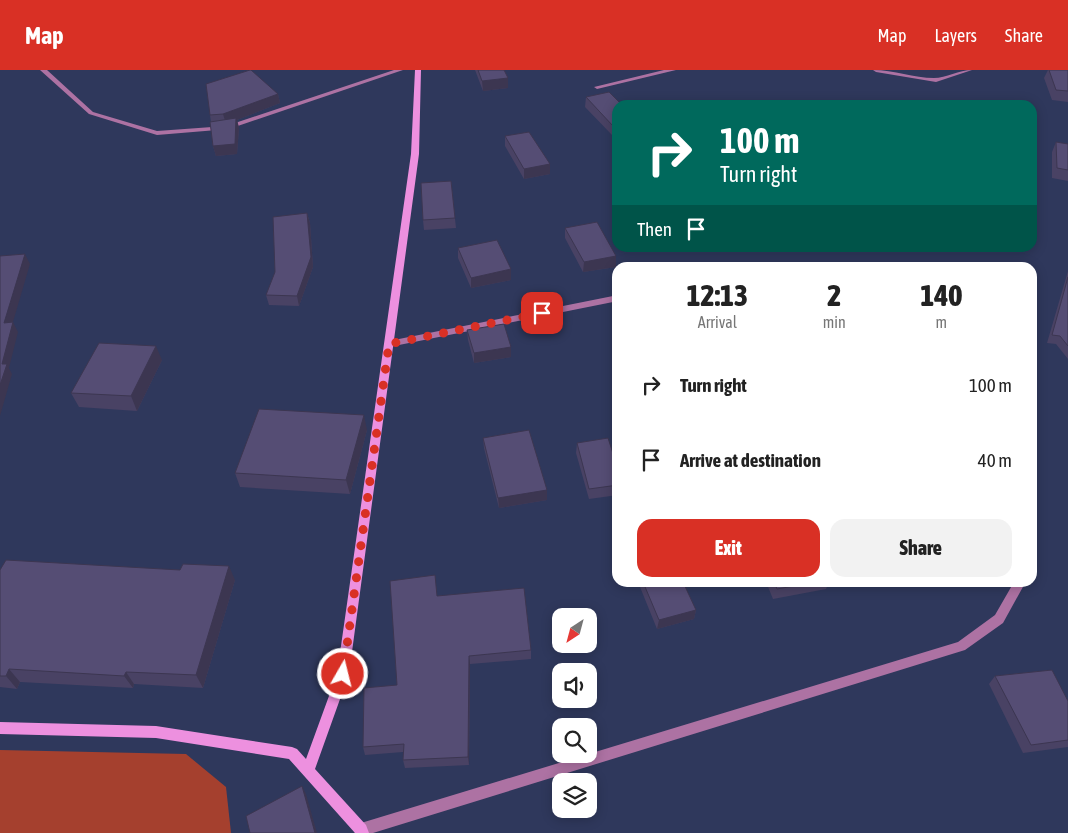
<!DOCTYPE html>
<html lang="en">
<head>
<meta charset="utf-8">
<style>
  body { margin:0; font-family:"Asap Condensed",sans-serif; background:#f2f2f2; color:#222; height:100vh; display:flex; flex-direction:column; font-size:19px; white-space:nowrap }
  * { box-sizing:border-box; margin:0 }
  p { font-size:16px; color:#767676 }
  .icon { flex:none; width:28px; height:28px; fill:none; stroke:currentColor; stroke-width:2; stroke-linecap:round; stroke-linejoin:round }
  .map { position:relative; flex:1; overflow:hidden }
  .details { position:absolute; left:612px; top:192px; width:425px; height:325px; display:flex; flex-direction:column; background:#fff; border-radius:15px; box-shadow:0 2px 12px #0003 }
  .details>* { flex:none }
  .guide { position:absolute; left:612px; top:30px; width:425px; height:152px; border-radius:15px; box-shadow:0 2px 12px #0003; background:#00695c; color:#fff; overflow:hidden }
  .needle { width:32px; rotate:216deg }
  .buttons { position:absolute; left:552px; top:538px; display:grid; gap:10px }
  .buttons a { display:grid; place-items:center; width:45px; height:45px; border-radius:10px; background:#fff; box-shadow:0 2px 12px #0003; font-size:25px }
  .pin { position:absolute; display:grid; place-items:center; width:42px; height:42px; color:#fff; margin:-21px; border-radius:10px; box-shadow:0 2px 8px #0006 }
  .me { position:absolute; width:55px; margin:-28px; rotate:8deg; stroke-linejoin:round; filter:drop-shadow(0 0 4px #0008) }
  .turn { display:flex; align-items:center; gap:18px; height:105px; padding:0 25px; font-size:22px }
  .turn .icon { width:65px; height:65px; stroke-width:2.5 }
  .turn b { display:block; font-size:35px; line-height:42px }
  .then { display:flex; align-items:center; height:48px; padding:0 25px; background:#0003; gap:10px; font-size:19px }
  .eta { display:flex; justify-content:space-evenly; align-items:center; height:85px; text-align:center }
  .eta b { font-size:30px; font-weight:800; line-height:35px }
  .button { display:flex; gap:10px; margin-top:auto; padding:10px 25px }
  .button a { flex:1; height:58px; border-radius:15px; background:#d93025; color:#fff; font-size:20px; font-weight:800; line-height:58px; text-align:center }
  .button a+a { background:#f2f2f2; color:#222 }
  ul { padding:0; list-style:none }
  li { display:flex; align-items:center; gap:15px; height:75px; padding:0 25px }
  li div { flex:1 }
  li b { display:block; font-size:19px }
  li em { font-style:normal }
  header { display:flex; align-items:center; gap:30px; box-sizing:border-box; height:70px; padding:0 25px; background:#d93025; color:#fff }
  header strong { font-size:24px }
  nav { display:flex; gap:28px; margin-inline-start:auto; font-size:18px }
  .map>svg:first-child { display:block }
</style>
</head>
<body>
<header>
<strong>Map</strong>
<nav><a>Map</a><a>Layers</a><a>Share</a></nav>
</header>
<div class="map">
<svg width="1068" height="763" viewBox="0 0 1068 763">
  <rect width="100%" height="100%" fill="#2f385c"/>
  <!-- green -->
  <path fill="#a5402e" d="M0 680 186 684 226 717 231 763H0Z"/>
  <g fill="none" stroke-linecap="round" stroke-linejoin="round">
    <!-- street -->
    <path fill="#ad72a3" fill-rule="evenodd" d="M40 0H47L93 42 157 61 226 56 394 0H403L229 59 157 65 89 44Z
      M664 0H676L597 19 594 17Z
      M873 0C894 0 914 8 934 8 946 8 959 0 972 0L936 12 876 2Z
      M618 225V231L389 277 384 274 389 271Z
      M1014 512H1022L1024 515 1003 553 965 580 373 763H355L354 760 356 755 361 753 958 572 995 545Z"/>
    <!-- secondary -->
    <path fill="#ed90df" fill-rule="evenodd" d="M415 0H421L419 84 349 604 315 699 366 755 369 763H355L289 689 156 668 0 664V652L156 656 292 677 297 679 306 689 337 604 411 84Z"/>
  </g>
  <!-- wall -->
  <path fill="#494264" d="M475 0H504L508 8V18L483 21Z
    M1048 0H1068V32L1052 30 1044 8Z
    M278 24 280 33 237 50 239 58 237 84 216 86 213 76 211 52 210 45Z
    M586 27 618 35V64L612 65 585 37Z
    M505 66 550 94V104L524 109 505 76Z
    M1056 72 1068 74V111L1052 108V82Z
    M451 111 456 158 424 160 423 150Z
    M307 143 310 153 313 197 299 236 269 235 266 225Z
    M565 158 616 186V197L583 202 565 168Z
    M458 178 511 199V210L471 218 458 188Z
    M1068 201V289L1056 274 1047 273Z
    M467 260 511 287 474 293 468 270Z
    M162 290 137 341 79 337 71 323Z
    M367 360 350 424 240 417 235 403Z
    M483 368 547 430 499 438 484 378Z
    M577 373 618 399V425L589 429 576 383Z
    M0 500 235 510 203 618 134 614 133 618 20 612 17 619 0 617Z
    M638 512H683L696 540 694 549 657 559Z
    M766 512H829L826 519 773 529Z
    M437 526 531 580V589L470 594 469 695 405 698 403 690V682L365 685 363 677 397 615Z
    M995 606 1068 631V677L1023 683 989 614Z"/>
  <!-- shaded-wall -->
  <path fill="#3c3651" d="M508 8V18L483 21 482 11Z
    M278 24 280 33 237 50 239 58 237 84 216 86 213 76 226 54 223 44Z
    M618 54V64L612 65 613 56Z
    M550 94V104L524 109V99Z
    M307 143 310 153 313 197 299 236 297 226Z
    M25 184 30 194 13 252 18 262 9 298 12 304 0 346V315L4 253Z
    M616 186V197L583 202 584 192Z
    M511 199V210L471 218V208Z
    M156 276 162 290 137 341 131 326Z
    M511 277V287L474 293V283Z
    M364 345 367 360 350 424 346 410Z
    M547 420V430L499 438 498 428Z
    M229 496 235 510 203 618 196 605Z
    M696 540 694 549 657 559 659 550Z
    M469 586 470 594 469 695 468 687Z
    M9 599 20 612 17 619 6 606Z
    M126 602 134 614 133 618 124 606Z
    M302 716 306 724 317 763H315Z"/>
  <!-- building -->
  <path fill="#554d74" stroke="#3c3651" d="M250 0H251L278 24 223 44 210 45 206 14Z
    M478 0H504L508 8 482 11Z
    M1049 0H1068V21L1056 20Z
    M609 22 622 35H618V54L613 56 586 27Z
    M236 48 235 74 213 76 210 52Z
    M529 62 550 94 524 99 505 66Z
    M1056 72 1068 74V100L1057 98Z
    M451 111 455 148 423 150 421 113Z
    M307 143 311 187 297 226 266 225 275 202 273 147Z
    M597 152 616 186 584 192 565 158Z
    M497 170 511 199 471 208 458 178Z
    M25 184 4 253 13 252 2 294H7L0 315V186Z
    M1068 207V276L1060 266 1052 265Z
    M504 254 511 277 474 283 467 260Z
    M99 273 156 276 131 326 71 323Z
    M259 339 364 345 346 410 235 403Z
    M529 360 547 420 498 428 483 368Z
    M608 368 618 399V415L589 419 577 373Z
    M6 490 180 500 183 494 229 496 196 605 126 602 124 606 9 599 6 606H0V500Z
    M435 505 437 526 524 518 531 580 469 586 468 687 403 690 404 674 363 677 364 618 397 615 390 511Z
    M643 512H683L696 540 659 550Z
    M774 512H816L777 519Z
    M1052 600 1068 631V670L1031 675 995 606Z
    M302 716 315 763H250L246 746Z"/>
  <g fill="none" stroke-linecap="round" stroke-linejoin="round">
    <!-- route -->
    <path stroke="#d93025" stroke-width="9" stroke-dasharray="0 16.2" d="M343 604 389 274 542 243"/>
  </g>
</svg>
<div class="buttons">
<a><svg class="needle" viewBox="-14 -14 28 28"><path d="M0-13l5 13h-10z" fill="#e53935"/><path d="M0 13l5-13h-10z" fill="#767676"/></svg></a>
<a><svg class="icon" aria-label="sound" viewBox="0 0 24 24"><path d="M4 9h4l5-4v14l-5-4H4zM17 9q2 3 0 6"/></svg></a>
<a><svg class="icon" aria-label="search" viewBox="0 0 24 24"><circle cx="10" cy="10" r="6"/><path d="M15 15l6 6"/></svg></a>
<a><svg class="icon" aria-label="layers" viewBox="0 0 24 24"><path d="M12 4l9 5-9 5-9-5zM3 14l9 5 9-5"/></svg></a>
</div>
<div class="pin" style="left:542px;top:243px;background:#d93025"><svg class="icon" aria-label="arrive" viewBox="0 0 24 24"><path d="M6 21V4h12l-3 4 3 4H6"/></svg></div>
<svg class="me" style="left:343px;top:604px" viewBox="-20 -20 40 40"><circle r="17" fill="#d93025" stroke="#fff" stroke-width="3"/><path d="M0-11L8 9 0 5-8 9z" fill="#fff"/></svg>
<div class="guide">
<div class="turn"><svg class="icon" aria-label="right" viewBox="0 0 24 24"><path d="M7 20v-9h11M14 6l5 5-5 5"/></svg><div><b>100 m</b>Turn right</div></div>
<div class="then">Then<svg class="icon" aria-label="arrive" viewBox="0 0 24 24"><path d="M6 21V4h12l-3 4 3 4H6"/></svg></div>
</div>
<section class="details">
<div class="eta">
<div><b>12:13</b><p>Arrival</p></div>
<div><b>2</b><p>min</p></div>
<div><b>140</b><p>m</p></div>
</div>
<ul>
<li><svg class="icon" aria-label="right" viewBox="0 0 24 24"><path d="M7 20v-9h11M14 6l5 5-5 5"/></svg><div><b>Turn right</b></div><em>100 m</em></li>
<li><svg class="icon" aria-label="arrive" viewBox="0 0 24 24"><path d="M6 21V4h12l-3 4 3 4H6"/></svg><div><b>Arrive at destination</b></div><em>40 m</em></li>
</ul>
<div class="button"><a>Exit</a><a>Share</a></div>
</section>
</div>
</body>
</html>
